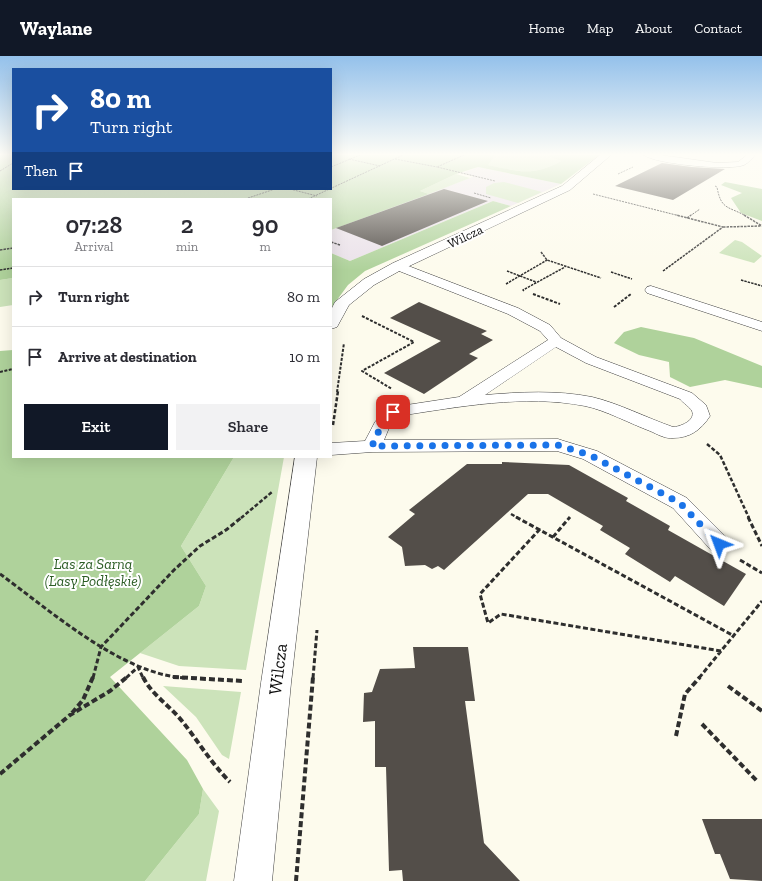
<!DOCTYPE html>
<html lang="en">
<head>
<meta charset="utf-8">
<style>
  body { margin:0; font-family:"Zilla Slab",serif; background:#f2f2f3; color:#2b2b33; height:100vh; display:flex; flex-direction:column; font-size:15px; white-space:nowrap }
  * { box-sizing:border-box; margin:0 }
  p { font-size:13px; color:#7c7c81 }
  .icon { flex:none; width:22px; height:22px; fill:none; stroke:currentColor; stroke-width:2; stroke-linecap:round; stroke-linejoin:round }
  .map { position:relative; flex:1; overflow:hidden }
  .panel { position:absolute; left:12px; top:142px; width:320px; height:260px; display:flex; flex-direction:column; background:#fff; border-radius:0px; box-shadow:0 4px 16px #0002 }
  .panel>* { flex:none }
  .guide { position:absolute; left:12px; top:12px; width:320px; height:122px; border-radius:0px; box-shadow:0 4px 16px #0002; background:#1a4fa0; color:#fff; overflow:hidden }
  .pin { position:absolute; display:grid; place-items:center; width:34px; height:34px; color:#fff; margin:-17px; border-radius:8px; box-shadow:0 2px 6px #0006 }
  .me { position:absolute; width:44px; margin:-22px; rotate:316deg; stroke-linejoin:round; filter:drop-shadow(0 0 3px #0008) }
  .turn { display:flex; align-items:center; gap:14px; height:84px; padding:0 12px; font-size:18px }
  .turn .icon { width:52px; height:52px; stroke-width:2.5 }
  .turn b { display:block; font-size:28px; line-height:34px }
  .then { display:flex; align-items:center; height:38px; padding:0 12px; background:#0003; gap:8px; font-size:15px }
  .eta { display:flex; justify-content:space-evenly; align-items:center; height:68px; text-align:center }
  .eta b { font-size:24px; font-weight:600; line-height:28px }
  .primary-button { display:flex; gap:8px; margin-top:auto; padding:8px 12px }
  .primary-button a { flex:1; height:46px; border-radius:0px; background:#111827; color:#fff; font-size:16px; font-weight:600; line-height:46px; text-align:center }
  .primary-button a+a { background:#f2f2f3; color:#2b2b33 }
  ul { padding:0; list-style:none }
  li { display:flex; align-items:center; gap:12px; height:60px; padding:0 12px; border-top:1px solid #e1e1e2 }
  li div { flex:1 }
  li b { display:block; font-size:15px }
  li em { font-style:normal }
  header { display:flex; align-items:center; gap:24px; box-sizing:border-box; height:56px; padding:0 20px; background:#111827; color:#fff }
  header strong { font-size:19px }
  nav { display:flex; gap:22px; margin-inline-start:auto; font-size:14px }
  .map>svg:first-child { display:block }
</style>
</head>
<body>
<header>
<strong>Waylane</strong>
<nav><a>Home</a><a>Map</a><a>About</a><a>Contact</a></nav>
</header>
<div class="map">
<svg width="762" height="825" viewBox="0 0 762 825">
  <rect width="100%" height="100%" fill="#fdfbed"/>
  <!-- industrial -->
  <path fill="#eae1ea" d="M478 111 561 128 511 150 493 145 350 205 331 197V174L470 122 474 120 462 117Z"/>
  <!-- green -->
  <path fill="#cce3ba" d="M495 99H550V101L561 105C533 121 517 115 487 109Z
    M456 118 470 122 429 138 420 135Z
    M504 126 542 136 518 147 486 138V131L494 127Z
    M735 184 742 186 762 200 754 207 719 197Z
    M13 222V249L0 251V224Z
    M234 401H284L246 614 179 610 140 597 199 550 206 530 181 490Z
    M163 630 241 636 229 703 222 699 196 661Z
    M203 733 219 755 206 825H145L199 758Z"/>
  <!-- forest -->
  <path fill="#afd29b" d="M0 99H13V133H331V99H495L488 109C517 115 533 121 561 105L550 101V99H599L561 128 478 111 456 118 420 135 429 138 331 174V143H13V222L0 224Z
    M725 126 762 133V165L741 157 731 142 742 137 721 129Z
    M493 145 511 150 365 215 348 229 331 252V197L350 205Z
    M641 271 694 282 762 310V332L725 324 690 331 670 321 669 306 639 299 614 287 624 276Z
    M13 294V401H234L181 490 206 530 199 550 110 621 187 704 203 733 199 758 145 825H0V295Z"/>
  <!-- building -->
  <path fill="#534e49" d="M662 107 692 111 725 113 673 144 615 130Z
    M444 133 488 145 382 190 336 172Z
    M419 246 487 275 481 278 493 284 469 298 478 302 424 338 384 317 441 285 390 262Z
    M502 406 569 409 628 442 626 445 670 470 668 474 746 518 724 550 675 520 670 526 625 498 630 492 600 474 603 470 548 438H528L444 514 438 510 432 513 425 509 405 510 402 491 388 481 415 458 409 454 467 408H502Z
    M413 591H468L475 645H465L484 787 520 825H403L402 814 389 815 386 711H375V665L363 666 364 637 372 636 380 613 415 612Z
    M702 763H762V825L730 823 720 798H715Z"/>
  <g fill="none" stroke-linecap="round" stroke-linejoin="round">
    <!-- service casing -->
    <g stroke="#3f3f3f" stroke-width="1">
      <path id="service" d="M644 99H660L717 107 738 106 747 99H755C752 103 748 107 744 109 729 115 654 108 644 99Z
        M398 206 518 252 550 269 561 282 596 301 692 337 706 349 710 360C701 374 690 382 673 382 665 383 657 378 650 375 631 368 605 354 585 350 524 338 459 351 398 360L389 372 384 384 558 383 564 385 597 395 687 442 727 482 730 488 727 494 719 496 711 494 673 452 583 403 557 395 372 396 331 399V387L365 385 375 366 387 352 459 341 548 284 540 275 508 258 394 213 392 210 394 207ZM556 291 586 307 680 343C683 347 690 351 692 355 696 365 679 371 673 371 647 362 618 347 592 341 557 334 520 336 485 339Z
        M651 230 762 266V275L647 237 645 234 647 231Z"/>
    </g>
    <!-- minor casing -->
    <g stroke="#3f3f3f" stroke-width="1">
      <path id="minor" d="M600 99H611L570 134 403 213 374 229 349 249 337 271 331 273V254L335 246 364 223 393 207 562 130Z
        M295 401H317L291 627 272 825H234L261 627Z"/>
    </g>
    <!-- path-far5 -->
    <path stroke="#2e2e2e" stroke-width="1" stroke-dasharray="2 1" stroke-linecap="butt" d="M464 99 437 111 495 125
      M349 103 380 110
      M395 103 437 111
      M331 111 360 99
      M0 115 13 107
      M618 118 633 111
      M715 130 717 131C721 154 728 150 746 160
      M290 133 317 140
      M474 137 491 142
      M593 138 680 160
      M245 143 275 133
      M308 143 403 99
      M690 160 700 153"/>
    <!-- path-far4 -->
    <path stroke="#2e2e2e" stroke-width="1.5" stroke-dasharray="2.5 1" stroke-linecap="butt" d="M744 159 762 170
      M687 162 691 159
      M723 171 761 170
      M331 186 340 189
      M0 194 13 192
      M541 196 547 204 601 222
      M0 214 13 212
      M507 215 536 226
      M663 215 723 171 676 159
      M611 216 632 223
      M741 224 762 230
      M506 228 547 204
      M524 235 523 234 565 211"/>
    <!-- path-far3 -->
    <path stroke="#2e2e2e" stroke-width="2" stroke-dasharray="3 1.5" stroke-linecap="butt" d="M533 238 560 248
      M614 251 631 238
      M362 260 414 286 362 315 392 333
      M0 316 13 313
      M337 336 344 287"/>
    <!-- path-far2 -->
    <path stroke="#2e2e2e" stroke-width="2.5" stroke-dasharray="4 2" stroke-linecap="butt" d="M333 369 338 335
      M707 388 720 399 749 462
      M511 458 518 462
      M241 462 272 436"/>
    <!-- path-far1 -->
    <path stroke="#2e2e2e" stroke-width="3" stroke-dasharray="5 2.5" stroke-linecap="butt" d="M516 461 734 580
      M748 461 762 490
      M540 473 480 538 488 567 501 558 721 595 762 545
      M553 481 570 461
      M740 504 762 517
      M0 518C51 555 121 618 185 622
      M93 622 101 591 174 514 200 490 226 474 242 461
      M126 622 138 611 143 622
      M313 622 317 574
      M699 622 721 595"/>
    <!-- path -->
    <path stroke="#2e2e2e" stroke-width="4" stroke-dasharray="6 3" stroke-linecap="butt" d="M143 621C152 639 169 649 182 665 198 685 211 707 230 726
      M173 621 243 625
      M728 630 762 655
      M72 657 83 644 93 621
      M702 668 758 726
      M676 680 685 638 700 621
      M0 718 70 659 110 635 127 621
      M296 825 313 621"/>
    <!-- service -->
    <use href="#service" fill="#fff" fill-rule="evenodd"/>
    <!-- minor -->
    <use href="#minor" fill="#fff" fill-rule="evenodd"/>
  </g>
  <!-- sky -->
  <linearGradient id="sky" x2="0" y2="1"><stop stop-color="#94c1eb"/><stop offset="0.46" stop-color="#fefdf7"/><stop offset="1" stop-color="#fefdf7" stop-opacity="0"/></linearGradient>
  <rect width="762" height="214" fill="url(#sky)"/>
  <g fill="none" stroke-linecap="round" stroke-linejoin="round">
    <!-- route -->
    <path stroke="#1a73e8" stroke-width="7" stroke-dasharray="0 12.6" d="M393 356 381 370 372 390 558 389 590 399 680 447 719 488"/>
  </g>
  <g text-anchor="middle" stroke-width="4" stroke-linejoin="round" paint-order="stroke">
    <!-- far-street labels -->
    <g font-size="13" fill="#0c0c0c" stroke="#fff">
      <text transform="translate(465 180) rotate(-25)" y="5">Wilcza</text>
    </g>
    <!-- park labels -->
    <g font-size="15" font-style="italic" fill="#2b5c24" stroke="#fff">
      <text x="93" y="513">Las za Sarną<tspan x="93" dy="17">(Lasy Podłęskie)</tspan></text>
    </g>
    <!-- near-street labels -->
    <g font-size="18" fill="#0c0c0c" stroke="#fff">
      <text transform="translate(278 613) rotate(-83)" y="6">Wilcza</text>
    </g>
  </g>
</svg>
<div class="pin" style="left:393px;top:356px;background:#d93025"><svg class="icon" aria-label="arrive" viewBox="0 0 24 24"><path d="M6 21V4h12l-3 4 3 4H6"/></svg></div>
<svg class="me" style="left:719px;top:488px" viewBox="-20 -20 40 40"><path d="M0-17L14 15 0 8-14 15z" fill="#1a73e8" stroke="#fff" stroke-width="4"/></svg>
<div class="guide">
<div class="turn"><svg class="icon" aria-label="right" viewBox="0 0 24 24"><path d="M7 20v-9h11M14 6l5 5-5 5"/></svg><div><b>80 m</b>Turn right</div></div>
<div class="then">Then<svg class="icon" aria-label="arrive" viewBox="0 0 24 24"><path d="M6 21V4h12l-3 4 3 4H6"/></svg></div>
</div>
<section class="panel">
<div class="eta">
<div><b>07:28</b><p>Arrival</p></div>
<div><b>2</b><p>min</p></div>
<div><b>90</b><p>m</p></div>
</div>
<ul>
<li><svg class="icon" aria-label="right" viewBox="0 0 24 24"><path d="M7 20v-9h11M14 6l5 5-5 5"/></svg><div><b>Turn right</b></div><em>80 m</em></li>
<li><svg class="icon" aria-label="arrive" viewBox="0 0 24 24"><path d="M6 21V4h12l-3 4 3 4H6"/></svg><div><b>Arrive at destination</b></div><em>10 m</em></li>
</ul>
<div class="primary-button"><a>Exit</a><a>Share</a></div>
</section>
</div>
</body>
</html>
